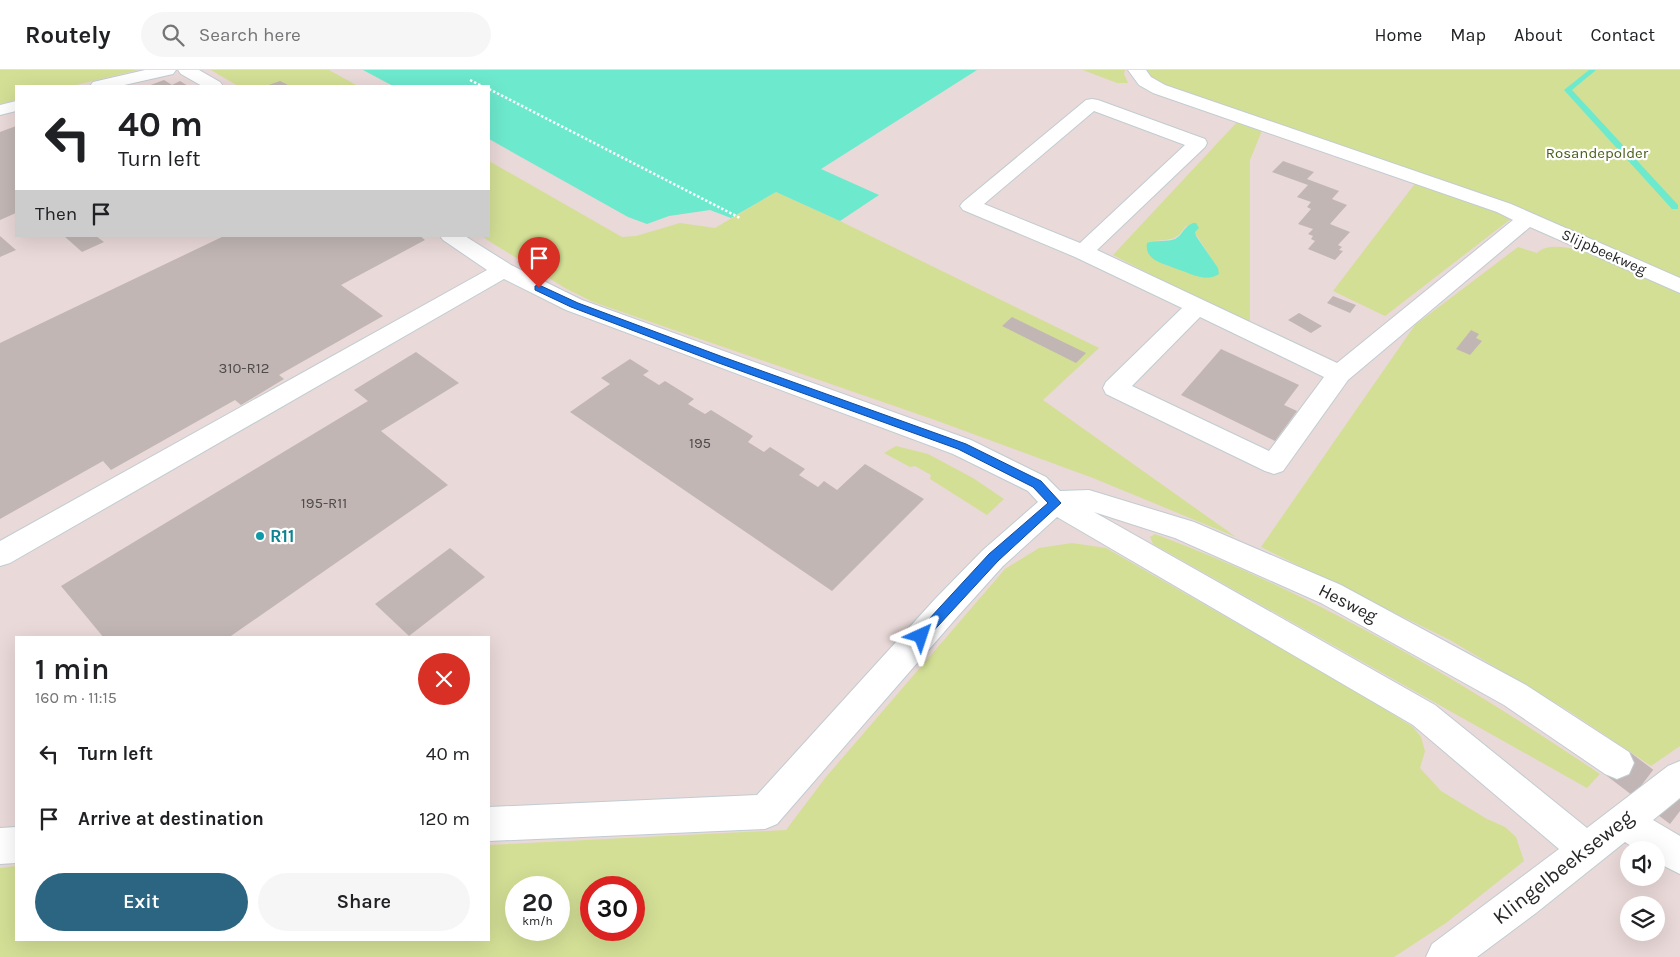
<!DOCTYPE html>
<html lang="en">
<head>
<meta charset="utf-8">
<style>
  body { margin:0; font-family:Karla,sans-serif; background:#f6f6f6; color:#202124; height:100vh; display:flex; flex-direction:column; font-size:19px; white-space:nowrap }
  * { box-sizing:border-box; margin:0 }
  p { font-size:16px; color:#757577 }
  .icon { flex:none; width:28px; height:28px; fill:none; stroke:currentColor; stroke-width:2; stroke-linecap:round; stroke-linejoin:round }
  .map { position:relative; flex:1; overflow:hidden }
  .details { position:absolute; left:15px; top:566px; width:475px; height:305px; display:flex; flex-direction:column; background:#fff; border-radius:0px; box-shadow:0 5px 20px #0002 }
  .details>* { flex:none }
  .top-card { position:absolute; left:15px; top:15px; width:475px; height:152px; border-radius:0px; box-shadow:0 5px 20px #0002; background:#fff; color:#202124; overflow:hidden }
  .fabs { position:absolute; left:1620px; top:771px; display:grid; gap:10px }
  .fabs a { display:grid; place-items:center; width:45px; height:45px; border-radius:50%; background:#fff; box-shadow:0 5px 20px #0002; font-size:25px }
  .speed { position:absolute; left:505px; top:806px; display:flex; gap:10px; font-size:25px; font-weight:700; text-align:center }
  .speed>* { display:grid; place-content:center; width:65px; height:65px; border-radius:50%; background:#fff; box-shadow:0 5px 20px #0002; line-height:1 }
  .speed small { font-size:12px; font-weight:400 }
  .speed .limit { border:8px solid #d22; background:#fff; color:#111 }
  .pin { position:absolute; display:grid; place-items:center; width:42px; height:42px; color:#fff; margin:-51px -21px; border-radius:50% 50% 50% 0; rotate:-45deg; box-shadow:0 0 5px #0007 }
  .pin .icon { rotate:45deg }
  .me { position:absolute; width:55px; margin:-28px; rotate:42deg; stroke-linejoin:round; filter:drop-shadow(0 0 4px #0008) }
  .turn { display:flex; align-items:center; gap:18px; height:105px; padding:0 20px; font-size:22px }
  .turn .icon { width:65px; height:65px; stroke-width:2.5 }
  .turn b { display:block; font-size:35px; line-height:42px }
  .then { display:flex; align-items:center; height:48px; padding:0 20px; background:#0003; gap:10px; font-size:19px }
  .round { display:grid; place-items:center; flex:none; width:52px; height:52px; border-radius:26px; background:#f6f6f6 }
  .headline { display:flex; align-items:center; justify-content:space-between; height:85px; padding:0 20px }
  h1 { font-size:30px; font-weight:600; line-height:38px }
  .action { display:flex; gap:10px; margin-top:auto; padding:10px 20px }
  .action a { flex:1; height:58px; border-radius:30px; background:#2c6581; color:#fff; font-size:20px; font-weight:600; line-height:58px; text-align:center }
  .action a+a { background:#f6f6f6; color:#202124 }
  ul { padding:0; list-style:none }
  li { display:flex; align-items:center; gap:15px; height:65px; padding:0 20px }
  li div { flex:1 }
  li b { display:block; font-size:19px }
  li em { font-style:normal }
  header { display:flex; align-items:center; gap:30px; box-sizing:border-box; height:70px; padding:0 25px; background:#fff; border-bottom:1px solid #e0e0e0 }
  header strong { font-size:24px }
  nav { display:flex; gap:28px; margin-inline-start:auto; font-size:18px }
  .search { width:350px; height:45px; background:#f6f6f6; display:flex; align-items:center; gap:12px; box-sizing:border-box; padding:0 18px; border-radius:28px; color:#757577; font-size:19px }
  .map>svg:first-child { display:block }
</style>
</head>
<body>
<header>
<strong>Routely</strong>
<div class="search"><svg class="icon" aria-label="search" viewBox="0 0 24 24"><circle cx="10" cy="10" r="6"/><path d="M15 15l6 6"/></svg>Search here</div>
<nav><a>Home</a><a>Map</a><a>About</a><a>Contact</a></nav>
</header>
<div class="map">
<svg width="1680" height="887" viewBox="0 0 1680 887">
  <rect width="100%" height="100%" fill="#e9d9d8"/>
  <!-- green -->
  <path fill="#d3df95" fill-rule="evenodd" d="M0 0H138L72 16H16V30L0 34Z
    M211 0H329L358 16H238Z
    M1083 0H1125L1124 4 1128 13H1117Z
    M1144 0H1680V209L1526 143 1159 18Z
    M1239 50 1263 58 1250 90V256L1113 185ZM1186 156C1199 164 1207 184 1218 198H1176L1164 195 1154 171C1171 169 1176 171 1186 156Z
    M489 91 622 167 636 166 680 153 715 158 776 122 840 151 1099 278 1043 330 1236 467 1093 408 935 350 593 232 565 218 481 166H489Z
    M1417 111 1512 148 1385 246 1333 221Z
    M1518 177 1537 183C1560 159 1653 210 1680 222V676L1651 696 1569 641 1450 570 1261 477 1415 255Z
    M896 376 928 384 973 408 1004 429 987 445 930 409 931 405 915 396 910 397 884 383Z
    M1155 464C1314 523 1461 610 1600 704L1587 718 1153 474 1150 467Z
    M1072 473 1106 478 1365 627 1413 657 1421 667 1425 681 1420 698 1441 721 1487 749 1505 757 1516 767 1524 791 1446 853 1394 887H0V798L16 796V870H489V775L786 760 826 707 1005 499 1039 478ZM516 818H559V860H516ZM591 818H634V860H591Z"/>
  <!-- water -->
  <path fill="#6de9cd" d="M363 0H977L821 99 879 125 840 151 776 122 731 148 710 140 669 146 647 154 628 147 489 69V16H393Z
    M1193 153H1196L1199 158 1195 162 1196 166 1218 198 1219 204C1206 213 1190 203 1177 199 1165 194 1144 191 1147 173 1156 170 1167 172 1175 169 1183 165 1183 157 1193 153Z"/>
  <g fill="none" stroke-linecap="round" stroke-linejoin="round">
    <!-- stream -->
    <path fill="#6de9cd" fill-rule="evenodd" d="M1589 0H1596L1572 20 1678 135V139H1672L1564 20Z"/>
  </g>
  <!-- building -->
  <path fill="#c1b6b4" d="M164 10 172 15 180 11 188 16H148Z
    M280 11 290 16H266Z
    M16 56V143L0 150V62Z
    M1283 91 1314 102 1307 109 1339 121 1332 129 1347 135 1330 154 1350 162 1338 175 1342 177 1339 180 1343 181 1335 190 1308 179 1315 171 1311 169 1313 166 1308 164 1313 159 1298 154 1311 139 1307 137 1311 132 1297 127 1308 115 1272 102Z
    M0 166 16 180 0 187Z
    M64 166H96L104 172 82 182Z
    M224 166H420L425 170 341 215 383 246 279 305 284 309 241 335 235 330 111 400 103 391 0 449V273Z
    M1333 226 1356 235 1350 243 1327 233Z
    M1299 243 1322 256 1311 263 1288 250Z
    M1012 247 1086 283 1076 293 1002 256Z
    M1471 260 1479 264 1476 268 1482 271 1470 285 1456 279Z
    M1221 279 1299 315 1284 335 1297 341 1275 371 1181 325Z
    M416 282 459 313 381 361 448 415 228 568H104L61 516 368 331 354 320Z
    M630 289 649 301 643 305 659 315 665 311 694 329 688 334 705 344 711 340 753 366 748 372 764 382 770 377 805 399 799 405 818 417 824 411 837 420 865 394 924 429 832 521 570 342 610 314 601 308Z
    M450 478 485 507 409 566 375 534Z"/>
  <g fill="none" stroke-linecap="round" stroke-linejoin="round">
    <!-- minor-tunnel -->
    <path stroke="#c2b5b5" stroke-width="33" stroke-dasharray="33 17" stroke-linecap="butt" d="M1617 693 1680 741"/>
    <!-- minor casing -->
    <g stroke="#c1ccd1" stroke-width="2">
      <path id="minor" d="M145 0H176L173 4 120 16H90L93 12Z
        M178 0H199L220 12 223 16H202L181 4Z
        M1128 0H1146L1151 7 1165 15 1511 134 1680 208V223L1530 157 1348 310 1283 401 1274 404 1265 401 1106 324 1103 318 1106 312 1182 238 1075 187 963 140 960 136 963 132 1086 30 1092 29 1098 30 1205 69 1207 73 1205 77 1097 180 1337 293 1513 150 1497 142 1153 23 1139 15ZM1094 41 1185 75 1080 173 984 134ZM1200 247 1324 307 1269 381 1132 316Z
        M16 31V41L0 45V35Z
        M440 166H465L511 195 582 230 971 370 1046 407 1060 421 1089 420 1194 452 1341 515 1526 615 1629 682 1634 693 1629 704 1617 709 1605 704 1504 635 1321 533 1175 468 1094 442 1435 635 1587 758 1668 696 1680 691V728L1653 750 1680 766V804L1656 792V780H1637L1625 772 1536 843 1477 887H1426L1432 874 1559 779 1413 655 1057 447 1003 496 958 546 777 754 765 759 489 771V737L757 725 936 528 983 480 1038 432 1028 421 953 384 566 240 504 209 10 493 0 496V471L487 200 443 170Z
        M16 757V793L0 794V758Z"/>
    </g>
    <!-- path -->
    <path stroke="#fff" stroke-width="2.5" stroke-dasharray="2.5 2" stroke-linecap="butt" d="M470 10 482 16
      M489 19 740 148"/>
    <!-- minor -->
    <use href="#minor" fill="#fff" fill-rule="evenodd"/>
  </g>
  <!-- route -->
  <path fill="#1a73e8" stroke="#114b97" d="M539 215 578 233 723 287 966 374 1041 411 1061 433 998 491 926 569 921 571 917 569 915 566 917 562 989 484 1048 433 1033 417 958 379 716 292 571 237 535 220V216Z"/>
  <!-- markers -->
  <circle fill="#0f9aa8" stroke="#fff" stroke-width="2" cx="260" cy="466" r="5"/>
  <g text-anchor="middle" stroke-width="4.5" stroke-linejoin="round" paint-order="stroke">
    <!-- far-park labels -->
    <g font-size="15" fill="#4b5f1b" stroke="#fff">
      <text x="1597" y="88">Rosandepolder</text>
    </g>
    <!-- far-street labels -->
    <g font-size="15" fill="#272727" stroke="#fff">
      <text transform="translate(1604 182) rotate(24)" y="5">Slijpbeekweg</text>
    </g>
    <!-- number labels -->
    <g font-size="15" fill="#4e4b4a">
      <text x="244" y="303">310-R12</text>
      <text x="700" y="378">195</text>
      <text x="324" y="438">195-R11</text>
    </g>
    <!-- culture labels -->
    <g font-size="18" font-weight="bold" fill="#0d838f" stroke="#fff" text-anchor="start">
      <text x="270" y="472">R11</text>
    </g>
    <!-- street labels -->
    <g font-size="18" fill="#272727" stroke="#fff">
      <text transform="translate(1348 533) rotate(27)" y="6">Hesweg</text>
    </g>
    <!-- near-street labels -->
    <g font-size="21" fill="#272727" stroke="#fff">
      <text transform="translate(1563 797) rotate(-38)" y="7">Klingelbeekseweg</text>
    </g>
  </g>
</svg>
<div class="fabs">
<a><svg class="icon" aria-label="sound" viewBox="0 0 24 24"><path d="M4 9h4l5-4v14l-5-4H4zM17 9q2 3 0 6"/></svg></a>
<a><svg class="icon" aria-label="layers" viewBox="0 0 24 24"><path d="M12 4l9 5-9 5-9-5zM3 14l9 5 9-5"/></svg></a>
</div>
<div class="speed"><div>20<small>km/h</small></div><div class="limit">30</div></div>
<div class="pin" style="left:539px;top:218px;background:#d93025"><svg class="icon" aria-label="arrive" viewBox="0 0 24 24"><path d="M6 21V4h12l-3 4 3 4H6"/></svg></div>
<svg class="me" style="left:921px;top:566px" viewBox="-20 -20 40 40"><path d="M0-17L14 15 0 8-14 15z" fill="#1a73e8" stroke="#fff" stroke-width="4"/></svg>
<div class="top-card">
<div class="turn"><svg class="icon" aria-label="left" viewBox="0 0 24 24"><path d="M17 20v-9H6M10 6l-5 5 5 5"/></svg><div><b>40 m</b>Turn left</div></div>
<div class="then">Then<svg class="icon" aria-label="arrive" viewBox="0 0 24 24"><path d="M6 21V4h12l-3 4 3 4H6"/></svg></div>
</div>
<section class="details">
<div class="headline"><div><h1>1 min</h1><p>160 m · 11:15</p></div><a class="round" style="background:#d93025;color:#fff"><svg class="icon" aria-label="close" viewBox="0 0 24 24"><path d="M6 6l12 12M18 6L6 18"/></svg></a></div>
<ul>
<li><svg class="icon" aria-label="left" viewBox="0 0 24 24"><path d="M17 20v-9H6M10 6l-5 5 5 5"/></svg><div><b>Turn left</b></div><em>40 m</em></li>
<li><svg class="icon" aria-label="arrive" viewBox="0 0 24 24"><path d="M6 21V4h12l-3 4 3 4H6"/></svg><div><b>Arrive at destination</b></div><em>120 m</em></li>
</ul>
<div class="action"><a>Exit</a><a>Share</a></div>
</section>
</div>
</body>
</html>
